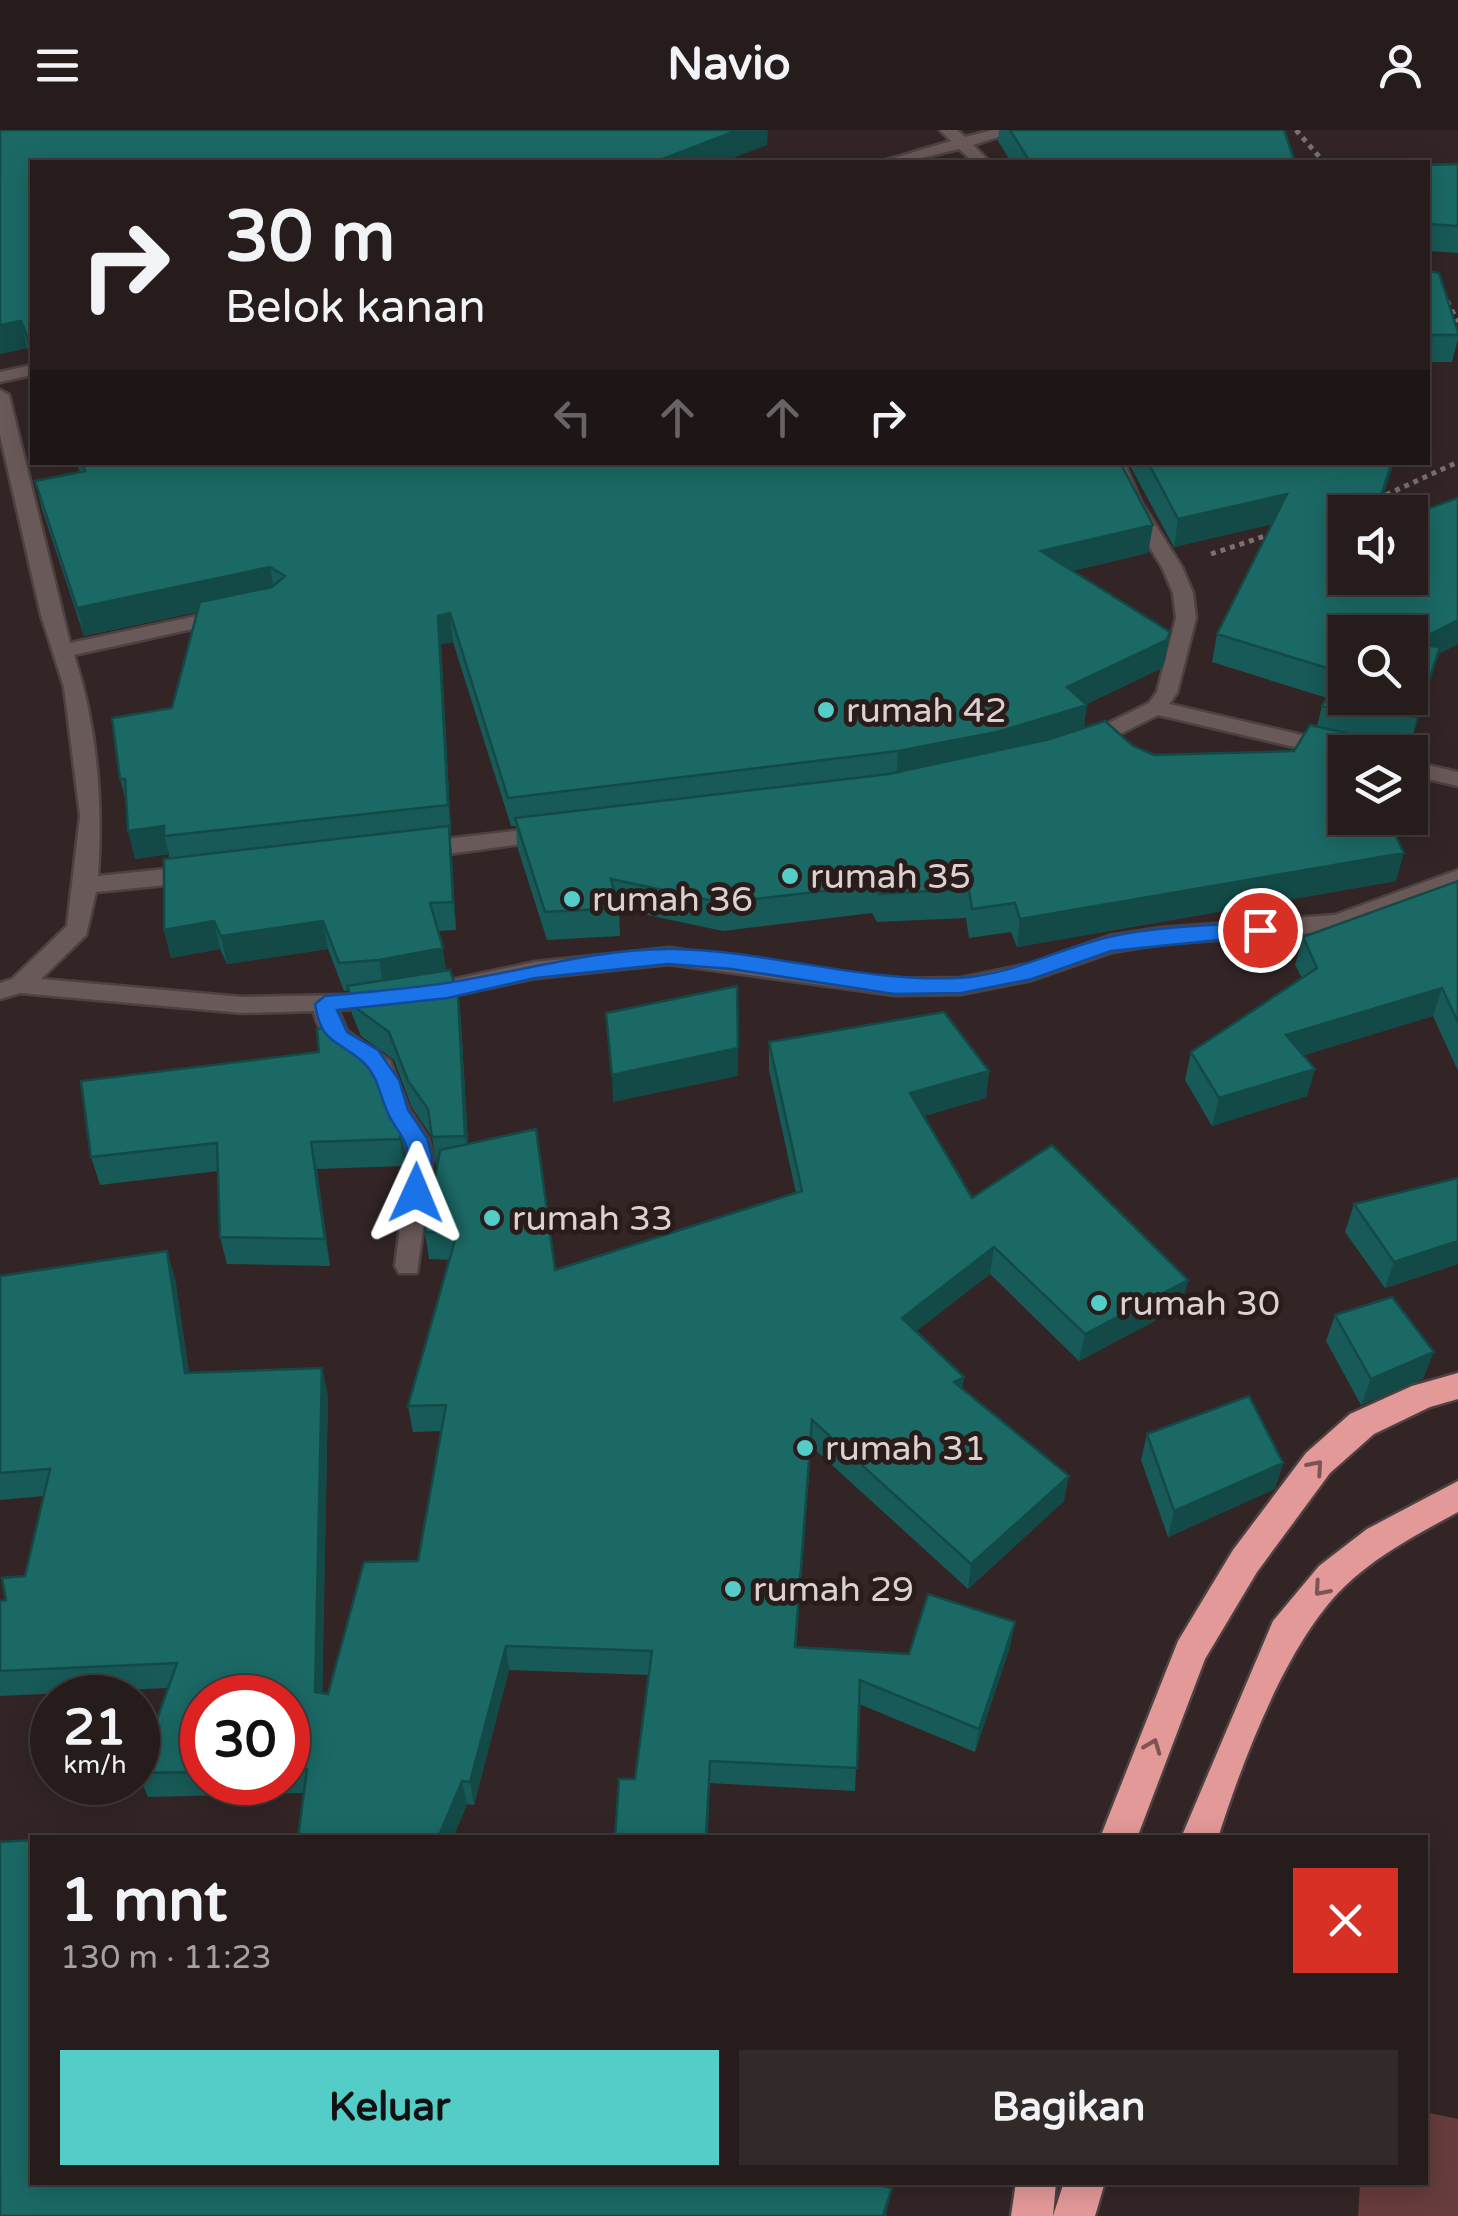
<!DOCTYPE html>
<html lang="id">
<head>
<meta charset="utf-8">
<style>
  body { margin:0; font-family:"Varela Round",sans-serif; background:#322929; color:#f1f3f6; height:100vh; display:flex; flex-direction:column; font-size:38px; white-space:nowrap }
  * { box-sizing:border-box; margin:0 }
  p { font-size:32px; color:#a4a1a3 }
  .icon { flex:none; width:55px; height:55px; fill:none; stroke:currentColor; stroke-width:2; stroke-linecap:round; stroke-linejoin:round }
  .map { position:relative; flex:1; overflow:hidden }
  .panel { position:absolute; left:30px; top:1705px; width:1398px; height:350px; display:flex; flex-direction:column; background:#261c1c; border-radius:0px; box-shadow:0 5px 25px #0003,0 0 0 2px #423a3b }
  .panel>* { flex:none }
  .hud { position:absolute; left:30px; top:30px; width:1400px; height:305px; border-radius:0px; box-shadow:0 5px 25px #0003,0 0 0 2px #423a3b; background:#261c1c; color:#f1f3f6; overflow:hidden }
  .tools { position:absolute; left:1328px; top:365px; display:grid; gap:20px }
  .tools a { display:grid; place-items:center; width:100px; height:100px; border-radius:0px; background:#261c1c; box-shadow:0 5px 25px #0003,0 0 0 2px #423a3b; font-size:50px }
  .speed { position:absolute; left:30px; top:1545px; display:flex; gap:20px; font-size:50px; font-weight:700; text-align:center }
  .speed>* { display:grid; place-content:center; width:130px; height:130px; border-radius:50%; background:#261c1c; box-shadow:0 5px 25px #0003,0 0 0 2px #423a3b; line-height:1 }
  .speed small { font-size:25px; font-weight:400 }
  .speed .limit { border:15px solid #d22; background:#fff; color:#111 }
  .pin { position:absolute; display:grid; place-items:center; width:85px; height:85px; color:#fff; margin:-42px; border:5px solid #fff; border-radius:50%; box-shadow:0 2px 10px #0007 }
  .me { position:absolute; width:110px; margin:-55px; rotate:1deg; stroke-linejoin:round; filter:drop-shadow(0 0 8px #0008) }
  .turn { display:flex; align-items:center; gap:35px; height:210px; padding:0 30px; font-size:45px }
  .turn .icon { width:130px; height:130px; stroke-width:2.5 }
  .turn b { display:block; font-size:70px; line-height:85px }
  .lanes { display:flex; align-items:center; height:95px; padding:0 30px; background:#0003; justify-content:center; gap:50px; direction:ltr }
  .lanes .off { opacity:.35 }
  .round { display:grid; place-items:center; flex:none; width:105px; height:105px; border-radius:0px; background:#322929 }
  .headline { display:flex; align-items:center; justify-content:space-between; height:170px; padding:0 30px }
  h1 { font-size:60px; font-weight:700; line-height:75px }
  .action { display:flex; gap:20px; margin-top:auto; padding:20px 30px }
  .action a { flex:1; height:115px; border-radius:0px; background:#54cdc8; color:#111; font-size:40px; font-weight:700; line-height:115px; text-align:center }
  .action a+a { background:#322929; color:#f1f3f6 }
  header { display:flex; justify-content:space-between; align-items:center; height:130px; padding:0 30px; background:#261c1c; font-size:45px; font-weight:700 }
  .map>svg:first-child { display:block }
</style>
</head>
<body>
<header><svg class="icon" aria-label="menu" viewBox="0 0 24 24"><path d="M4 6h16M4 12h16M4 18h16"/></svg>Navio<svg class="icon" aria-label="person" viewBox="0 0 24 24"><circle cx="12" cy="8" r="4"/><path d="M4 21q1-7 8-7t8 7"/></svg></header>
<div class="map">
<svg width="1458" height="2086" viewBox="0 0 1458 2086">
  <rect width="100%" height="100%" fill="#332525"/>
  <!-- green -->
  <path fill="#673c3c" d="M1425 1982 1458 1989V2086H1358L1360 2053 1425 2052Z"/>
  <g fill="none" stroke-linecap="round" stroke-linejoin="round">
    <!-- minor casing -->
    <g stroke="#4d4141" stroke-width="5">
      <path id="minor" d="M940 0H957L965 7 993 0H1020L973 15 990 32H973L959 19 905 32H880L951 11Z
        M32 235V245L0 252V242Z
        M0 260 9 265 70 513 224 480 234 486 224 492 74 525C97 595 103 673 98 746L196 736 207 744 196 752 96 762 86 805 41 849 242 867 392 864 396 870 392 876 338 880 347 901 390 931 409 980 428 1008 433 1027 417 1143H399L395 1136 409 1027C404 1010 395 1001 387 986 381 973 379 953 371 942 352 918 320 916 314 881L242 883 20 863 0 869V853L12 849 67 796 80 686 64 557 41 485 0 305Z
        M1105 332H1124L1141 372 1182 437 1193 463 1196 488 1177 563 1169 574 1345 615 1355 622H1345V629L1158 585 1092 618H1078L1074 613 1078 608 1149 573 1157 562 1176 488 1173 463 1162 437 1121 372Z
        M1410 631 1458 642V656L1410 645Z
        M549 697 560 704 557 709 420 728 409 720 420 712Z
        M1458 740V756L1337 801 1161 814 1112 822 1032 850 961 864 894 865 669 834 535 848 423 872 411 864 423 856 535 832 669 818 894 849 961 848 1029 834 1109 806 1161 798 1335 785Z"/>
    </g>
    <!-- highway casing -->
    <g stroke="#4d4141" stroke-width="5">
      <path id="highway" d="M1458 1243V1269L1430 1277 1374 1304 1330 1343 1257 1442 1205 1529 1137 1708H1100L1178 1511 1233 1420 1306 1323 1350 1284 1412 1256Z
        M1458 1351V1382C1418 1404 1377 1425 1344 1457 1287 1512 1242 1632 1218 1708H1181L1273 1491 1319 1436 1367 1399Z
        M1016 2052H1056L1053 2086H1011Z
        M1064 2052H1105L1095 2086H1053Z"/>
    </g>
    <!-- path -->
    <path stroke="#7c6f6f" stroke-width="5" stroke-dasharray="5 5" stroke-linecap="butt" d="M1296 0 1324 32
      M1447 171 1458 192
      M1377 369 1458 332
      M1211 424 1271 404"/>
    <!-- minor -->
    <use href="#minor" fill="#6a5959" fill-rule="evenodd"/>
    <!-- highway -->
    <use href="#highway" fill="#e49999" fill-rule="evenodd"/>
  </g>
  <!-- wall -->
  <path fill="#175a57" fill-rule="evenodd" d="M0 0 767 15 32 32V230L27 218 0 224Z
    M999 0H1284L1295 32H1011L998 11Z
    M1458 34V123L1428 121V35Z
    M1428 141 1458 202V209L1452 232H1428Z
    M76 332H1120L1153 395 1148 423 1072 441 1170 502 1165 530 1162 538 1086 574 1084 598 1133 616 1154 625 1294 621 1317 596 1322 576 1327 568 1212 532 1217 504 1272 394 1174 417 1128 332H1394L1378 382H1345V448L1458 368V514L1438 524 1410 615 1330 599 1396 751 1017 817 1011 802 969 808 966 788 877 792 872 783 723 801 619 779 620 806 547 810 517 716 516 696H511L453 512 441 514 451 703H450L456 800 438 801 446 841 458 864 461 892 468 1014 555 1140 796 1063 769 940V912L989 941 986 968 924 986 972 1068 1188 1150 1181 1177 1079 1231 990 1144 916 1201 964 1247 962 1258 1064 1371 968 1459 811 1316 796 1517 909 1524 1010 1517 975 1622 859 1574 855 1661 635 1649 649 1545 509 1540 474 1675 467 1674 453 1708H298L304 1663 148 1667 138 1643 168 1558 0 1566V1471L6 1470 25 1446 44 1366 0 1370V1146L175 1148 189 1243 328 1265 322 1563 328 1564 418 1431 441 1301 413 1302 408 1276 450 1130 429 1129 425 1102 437 1035H436L432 1007 412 978 394 930 361 906 352 884 348 860 344 861 328 819 227 834 220 819 171 828 164 800 169 724 135 729 127 674 120 649 172 578 197 482 84 506 42 379 35 351 80 342ZM202 1568H288V1652H202Z
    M1458 751V941L1433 886 1303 925 1315 939 1307 966 1212 996 1185 950 1191 922 1302 848 1295 835 1303 807Z
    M81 951 401 1000 405 1028 404 1036 317 1039 330 1136 227 1134 220 1107 218 1041 100 1055 91 1027Z
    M1458 1048V1134L1385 1158 1345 1102 1354 1074Z
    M1335 1185 1423 1249 1361 1275 1326 1211Z
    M1147 1304 1283 1333 1275 1359 1168 1407 1141 1330Z"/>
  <!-- shaded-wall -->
  <path fill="#134a47" d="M738 0H768L767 15 723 32H655Z
    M21 191 27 218 0 224V195Z
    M1392 332H1394L1378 382H1376Z
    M1287 364 1282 392 1174 417 1178 389Z
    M1153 395 1148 423 1037 449 1041 421Z
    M270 437 275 465 84 506 77 478Z
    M450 483 453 512 441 514 451 703 448 675 438 486Z
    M1458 490V514L1438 524 1410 615 1417 587 1411 514Z
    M1170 502 1165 530 1162 538 1079 578 1087 575 1083 603 896 649 898 621 1067 557Z
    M164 696V706L169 724 135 729 128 701Z
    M449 696 452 724 456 800 453 772Z
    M1404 723 1396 751 1017 817 1020 789Z
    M214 791 220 819 171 828 164 800Z
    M323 791 328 819 227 834 221 806Z
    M443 818 447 846 384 858 379 830Z
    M1442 858 1433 886 1279 933 1286 905Z
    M458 864 461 892 469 1034 465 1006Z
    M738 918V946L613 972 612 945Z
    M1315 939 1307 966 1212 996 1219 968Z
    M989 941 986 968 907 991 910 963Z
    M401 1000 405 1028 404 1036 400 1009Z
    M311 1012 317 1039 330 1136 325 1109Z
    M1458 1111V1134L1385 1158 1394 1132Z
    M994 1117 990 1144 900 1214 902 1188Z
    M167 1121 175 1148 193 1269 185 1243Z
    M1188 1150 1181 1177 1079 1231 1085 1204Z
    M1434 1222 1423 1249 1361 1275 1371 1249Z
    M322 1238 328 1265 322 1586 315 1562Z
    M964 1247 960 1273 954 1252Z
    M1283 1333 1275 1359 1168 1407 1174 1381Z
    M1069 1346 1064 1371 968 1459 971 1434Z
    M1015 1492 1010 1517 975 1622 979 1599Z
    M506 1516 509 1540 474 1675 470 1652Z
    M710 1631 708 1708H706Z
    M462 1651 467 1674 453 1708H438Z
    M892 2058 886 2086H883Z"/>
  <!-- building -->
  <path fill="#1b6965" stroke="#134a47" stroke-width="2.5" fill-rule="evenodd" d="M0 0H738L655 32H32V219L21 191 0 195Z
    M1010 0H1284L1295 32H1030Z
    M1458 34V96L1428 94V35Z
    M1428 141 1439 143 1458 202V205H1432L1428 219Z
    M82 332H1120L1153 395 1041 421 1170 502 1167 510 1067 557 1087 575 997 602 898 621 508 668 450 483 438 486 448 675 164 706V696L128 701 125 649H120L112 588 172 578 200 472 272 457 285 446 270 437 77 478 35 351 85 341Z
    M1148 332H1392L1376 382H1345V448H1410V385L1458 368V490L1411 514 1440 517 1417 587 1329 569 1335 579 1322 576 1343 543 1217 504 1287 364 1178 389ZM1345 502H1410V568H1345Z
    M1105 591 1133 616 1154 625 1294 621 1310 595 1346 603 1356 622H1345V688H1387L1404 723 1020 789 1015 773 972 779 969 759 879 764 874 755 723 773 611 749 619 778 545 782 515 688 889 644 1050 609Z
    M449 696 453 772 430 773 443 818 379 830 339 833 323 791 221 806 214 791 164 800V729Z
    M1458 751V892L1442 858 1286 905 1315 939 1219 968 1191 922 1317 838 1303 807Z
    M450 840 458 864 465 1006 432 1007 428 979 408 951 389 902 356 878 347 856Z
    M737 856 738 918 612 945 606 883Z
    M944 882 989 941 910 963 972 1068 1052 1015 1188 1150 1085 1204 994 1117 902 1188 964 1247 954 1252 1069 1346 971 1434 812 1290 795 1517 909 1524 928 1464 1015 1492 979 1599 860 1550 857 1638 710 1631 706 1708H615L619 1649H635L652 1521 506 1516 470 1652 462 1651 438 1708H298L307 1639 288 1640V1568H202V1642L138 1643 177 1533 0 1541V1471L6 1470 2 1448 25 1446 50 1339 0 1343V1146L167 1121 185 1243 322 1238 315 1562 328 1564 364 1432 418 1431 446 1275 408 1276 457 1103 425 1102 440 1020 536 999 555 1140 802 1061 769 912Z
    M335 897 363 917 401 1000 400 1009 311 1012 325 1109 220 1107 217 1013 91 1027 81 951 319 922 317 899Z
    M1458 1048V1111L1394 1132 1354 1074Z
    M1392 1167 1434 1222 1371 1249 1335 1185Z
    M1249 1266 1283 1333 1174 1381 1147 1304Z
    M107 1705 106 1708H68Z
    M32 1710V2052H868L892 2058 883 2086H0V1712Z"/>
  <!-- one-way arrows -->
  <defs><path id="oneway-chevron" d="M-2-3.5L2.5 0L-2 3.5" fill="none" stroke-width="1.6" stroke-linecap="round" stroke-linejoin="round" transform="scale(2.5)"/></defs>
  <g stroke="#7d5454">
    <use href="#oneway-chevron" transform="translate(1316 1337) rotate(-49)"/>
    <use href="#oneway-chevron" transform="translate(1321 1459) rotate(131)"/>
    <use href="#oneway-chevron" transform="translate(1153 1616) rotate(-69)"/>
  </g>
  <!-- route -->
  <path fill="#1a73e8" stroke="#114b97" stroke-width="2.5" d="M1260 792 1267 795 1270 800 1267 805 1111 821 1032 849 961 863 894 864 732 839 668 834 535 848 448 868 337 880 347 902 378 920 399 950 408 980 427 1008 432 1027 428 1063 416 1072 405 1063C406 1051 410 1036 408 1024 406 1006 393 997 387 981 379 963 378 946 363 932 337 909 321 914 315 874L325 866C365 862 406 859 446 853 520 842 594 819 670 819 766 820 859 852 956 848 1010 846 1057 819 1109 807 1158 796 1209 796 1260 792Z"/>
  <!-- markers -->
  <g fill="#54cdc8" stroke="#291c1b" stroke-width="4">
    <circle cx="826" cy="580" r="10"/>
    <circle cx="790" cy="746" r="10"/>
    <circle cx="572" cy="769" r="10"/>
    <circle cx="492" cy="1088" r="10"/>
    <circle cx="1099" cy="1173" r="10"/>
    <circle cx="805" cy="1318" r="10"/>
    <circle cx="733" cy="1459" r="10"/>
  </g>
  <g text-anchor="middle" stroke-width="10" stroke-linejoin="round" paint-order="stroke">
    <!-- poi labels -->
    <g font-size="35" fill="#dbd1d1" stroke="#291c1b" text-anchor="start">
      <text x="846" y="592">rumah 42</text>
      <text x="810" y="758">rumah 35</text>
      <text x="592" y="781">rumah 36</text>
      <text x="512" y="1100">rumah 33</text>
      <text x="1119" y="1185">rumah 30</text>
      <text x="825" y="1330">rumah 31</text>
      <text x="753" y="1471">rumah 29</text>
    </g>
  </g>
</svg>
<div class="tools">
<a><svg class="icon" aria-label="sound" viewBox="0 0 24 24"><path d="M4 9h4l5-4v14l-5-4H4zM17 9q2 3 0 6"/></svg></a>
<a><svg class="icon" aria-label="search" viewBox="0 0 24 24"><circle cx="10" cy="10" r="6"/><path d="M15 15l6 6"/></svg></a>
<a><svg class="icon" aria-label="layers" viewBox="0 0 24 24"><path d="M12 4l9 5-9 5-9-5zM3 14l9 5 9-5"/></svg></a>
</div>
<div class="speed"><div>21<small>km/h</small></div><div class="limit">30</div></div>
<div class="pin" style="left:1260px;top:800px;background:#d93025"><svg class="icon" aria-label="arrive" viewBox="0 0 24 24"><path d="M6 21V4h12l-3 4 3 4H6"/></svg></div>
<svg class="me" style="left:416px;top:1063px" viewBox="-20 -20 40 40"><path d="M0-17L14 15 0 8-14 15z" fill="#1a73e8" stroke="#fff" stroke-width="4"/></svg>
<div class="hud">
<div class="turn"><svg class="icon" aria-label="right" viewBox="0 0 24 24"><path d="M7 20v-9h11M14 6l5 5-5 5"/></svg><div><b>30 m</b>Belok kanan</div></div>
<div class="lanes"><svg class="icon off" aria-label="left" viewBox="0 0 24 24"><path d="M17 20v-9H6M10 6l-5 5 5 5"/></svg><svg class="icon off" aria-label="ahead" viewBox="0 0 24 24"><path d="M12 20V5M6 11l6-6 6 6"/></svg><svg class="icon off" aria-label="ahead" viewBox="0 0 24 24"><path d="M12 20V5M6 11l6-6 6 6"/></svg><svg class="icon" aria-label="right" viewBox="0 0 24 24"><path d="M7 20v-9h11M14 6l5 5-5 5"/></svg></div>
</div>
<section class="panel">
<div class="headline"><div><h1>1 mnt</h1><p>130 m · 11:23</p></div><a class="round" style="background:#d93025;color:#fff"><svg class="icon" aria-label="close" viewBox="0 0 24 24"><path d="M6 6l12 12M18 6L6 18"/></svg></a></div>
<div class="action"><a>Keluar</a><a>Bagikan</a></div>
</section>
</div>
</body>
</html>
